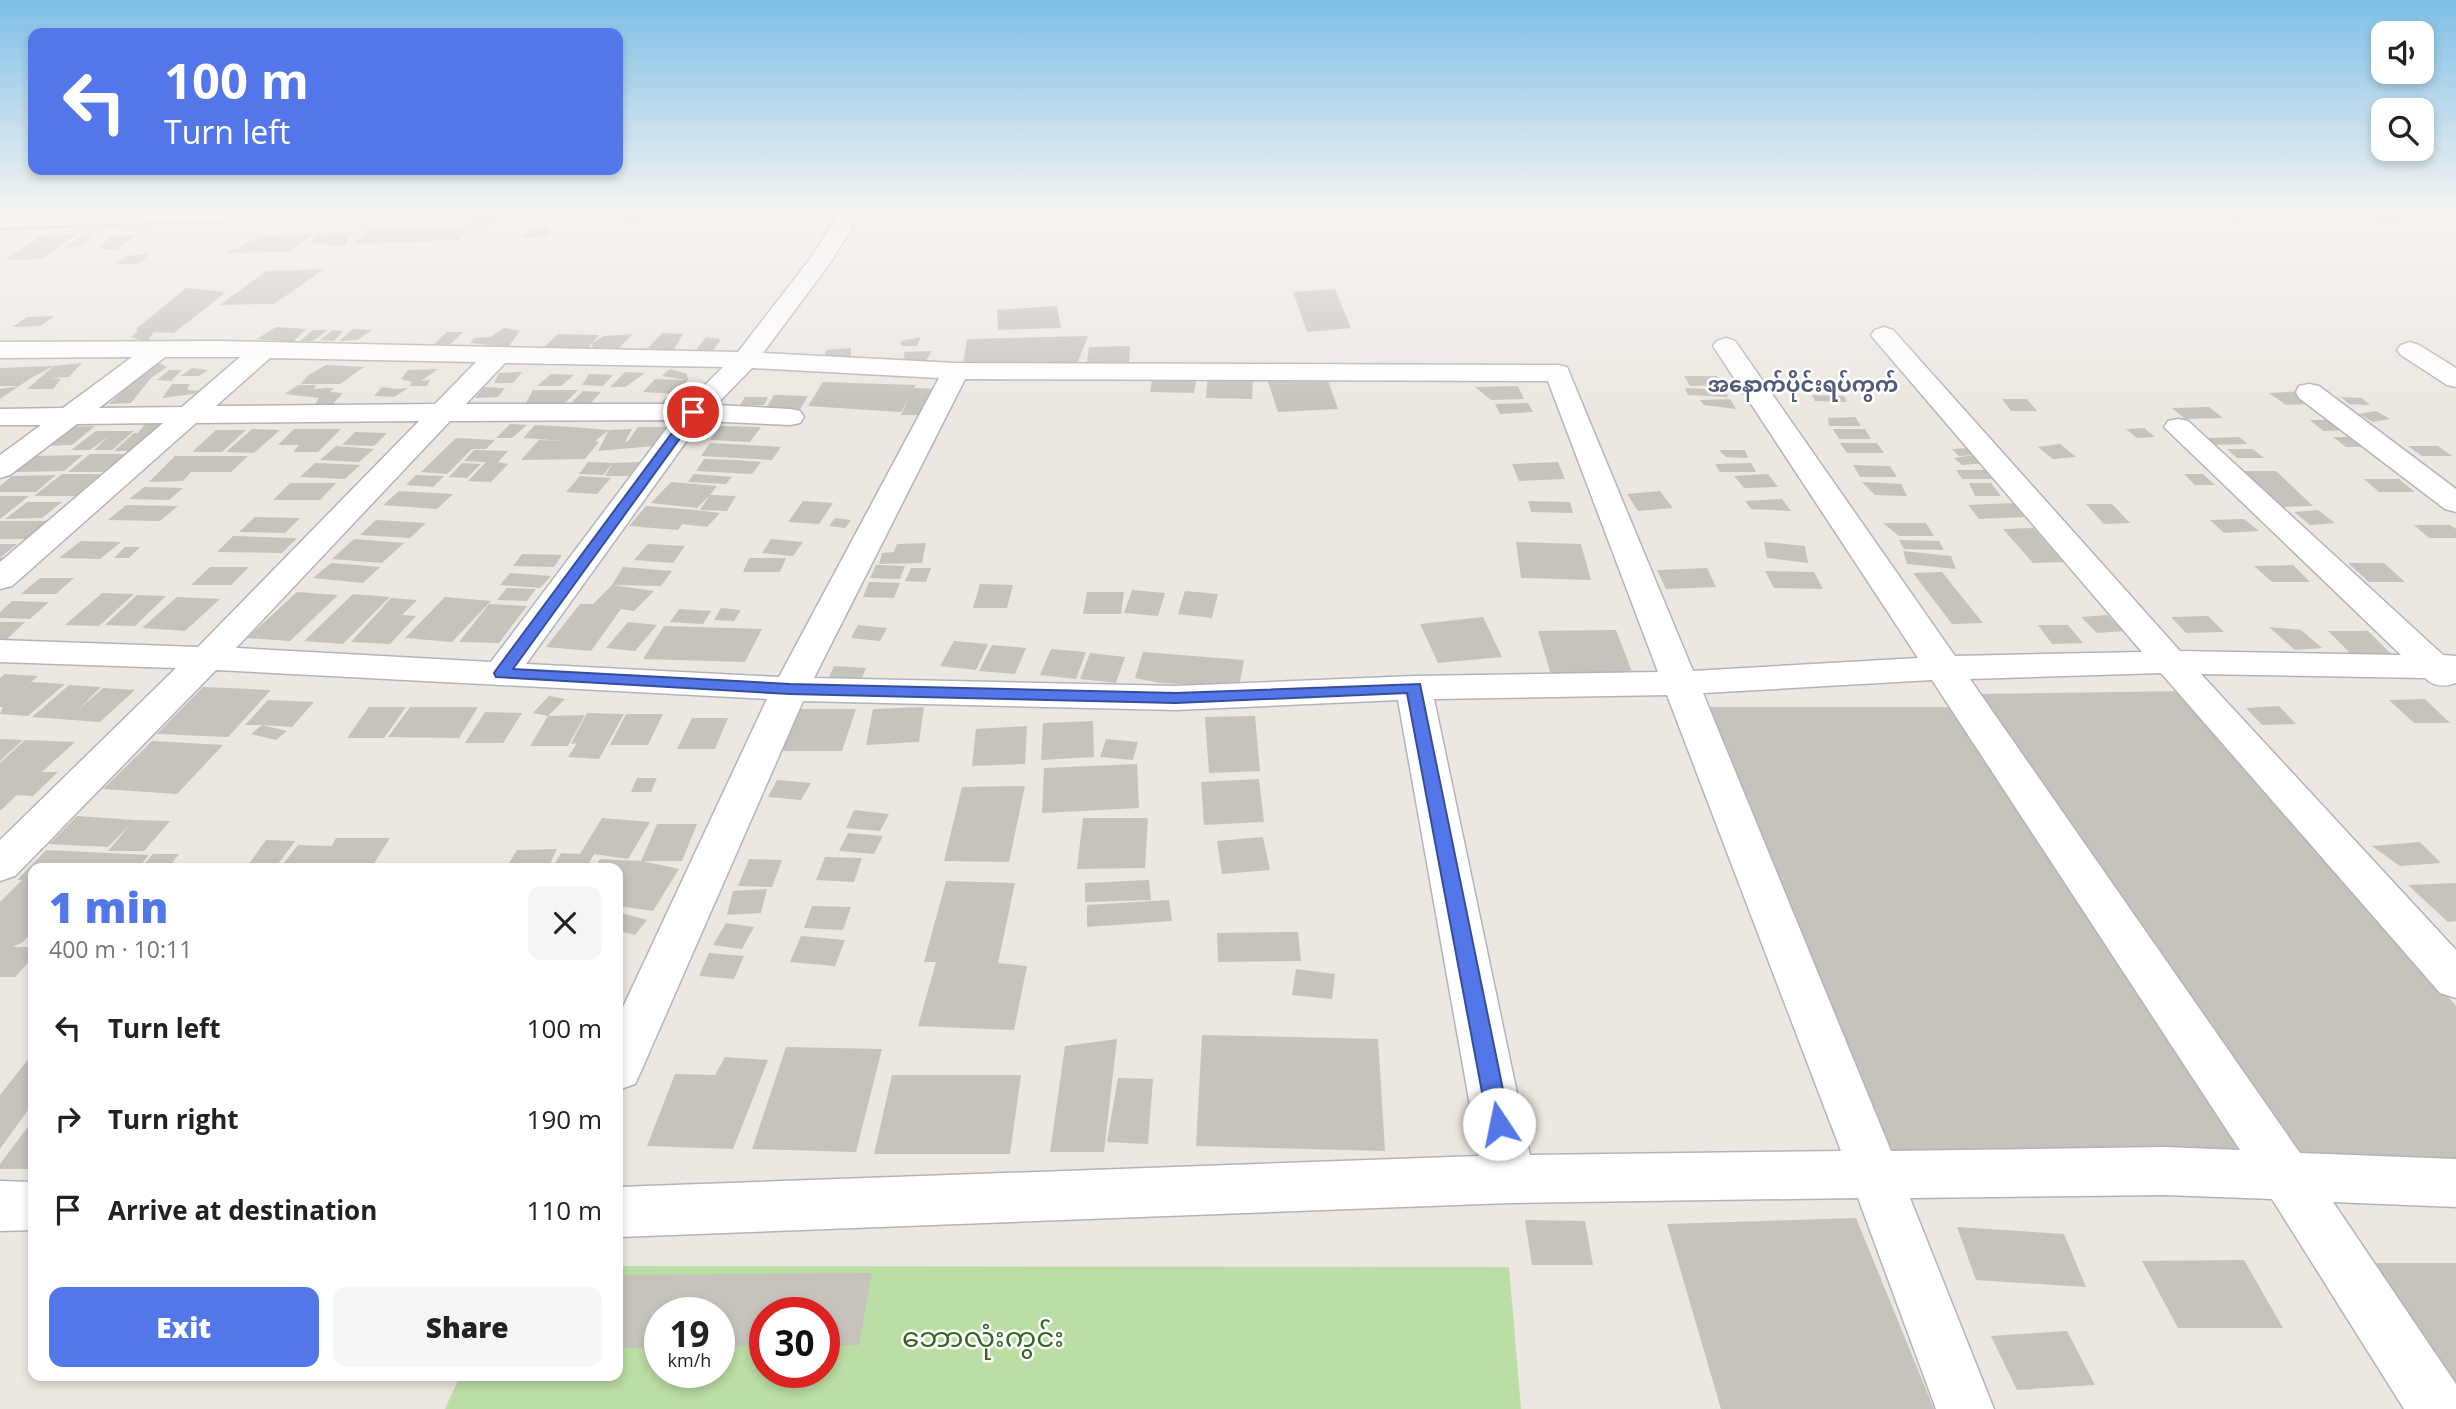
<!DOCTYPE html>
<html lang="en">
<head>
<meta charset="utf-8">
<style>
  body { margin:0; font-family:"Open Sans","Noto Sans Myanmar",sans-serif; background:#f6f6f6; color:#222; height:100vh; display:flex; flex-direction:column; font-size:26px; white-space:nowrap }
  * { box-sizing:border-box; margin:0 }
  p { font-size:23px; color:#767676 }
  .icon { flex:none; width:38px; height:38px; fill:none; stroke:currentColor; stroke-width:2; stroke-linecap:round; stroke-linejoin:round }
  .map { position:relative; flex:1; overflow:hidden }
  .drawer { position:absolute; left:28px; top:863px; width:595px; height:518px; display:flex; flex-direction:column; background:#fff; border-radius:14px; box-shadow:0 4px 10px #0003 }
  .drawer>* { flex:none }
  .banner { position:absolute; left:28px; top:28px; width:595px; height:147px; border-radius:14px; box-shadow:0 4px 10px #0003; background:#5377e9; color:#fff; overflow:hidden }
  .tools { position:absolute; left:2371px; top:21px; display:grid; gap:14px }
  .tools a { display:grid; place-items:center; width:63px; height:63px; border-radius:14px; background:#fff; box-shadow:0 4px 10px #0003; font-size:35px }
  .speed { position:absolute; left:644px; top:1297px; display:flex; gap:14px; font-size:35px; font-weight:700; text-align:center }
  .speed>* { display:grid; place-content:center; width:91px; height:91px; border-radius:50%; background:#fff; box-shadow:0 4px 10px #0003; line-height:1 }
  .speed small { font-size:18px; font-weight:400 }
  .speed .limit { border:10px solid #d22; background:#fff; color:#111 }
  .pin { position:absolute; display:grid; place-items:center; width:60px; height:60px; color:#fff; margin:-30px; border:4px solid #fff; border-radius:50%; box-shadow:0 2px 7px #0007 }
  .me { position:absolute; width:77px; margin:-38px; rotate:349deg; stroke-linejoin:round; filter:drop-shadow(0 0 5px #0008) }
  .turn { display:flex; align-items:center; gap:24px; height:147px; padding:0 21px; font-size:32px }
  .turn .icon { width:91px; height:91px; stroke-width:2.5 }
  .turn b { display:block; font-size:49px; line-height:60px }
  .round { display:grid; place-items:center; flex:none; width:74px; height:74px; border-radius:14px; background:#f6f6f6 }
  .summary { display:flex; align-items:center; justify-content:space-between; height:119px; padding:0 21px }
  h1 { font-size:42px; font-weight:800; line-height:52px; color:#5377e9 }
  .button { display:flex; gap:14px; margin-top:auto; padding:14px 21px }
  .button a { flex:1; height:80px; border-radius:14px; background:#5377e9; color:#fff; font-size:28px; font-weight:800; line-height:80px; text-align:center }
  .button a+a { background:#f6f6f6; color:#222 }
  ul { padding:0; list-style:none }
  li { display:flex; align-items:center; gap:21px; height:91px; padding:0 21px }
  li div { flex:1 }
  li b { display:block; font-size:26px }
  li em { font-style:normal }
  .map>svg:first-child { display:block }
</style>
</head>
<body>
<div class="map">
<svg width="2456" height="1409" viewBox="0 0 2456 1409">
  <rect width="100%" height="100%" fill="#ede7e1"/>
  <!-- green -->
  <path fill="#bbdea4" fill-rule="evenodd" d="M618 1266 1509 1267 1521 1409H445L460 1376H618ZM660 1312H719V1372H660ZM765 1312H824V1372H765Z"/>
  <!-- building -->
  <path fill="#c6c2bc" d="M654 210 644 221 621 222 624 212Z
    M892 210H925L936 213 934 215 943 217 944 220 887 219Z
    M2209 210H2227L2245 221 2224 220Z
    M503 212 490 225 467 226 476 213Z
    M2369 213H2393L2399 223 2378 221Z
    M467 227 460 240 353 244 366 231Z
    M549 227 548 237 521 238 533 229Z
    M352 232 345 246 309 243 319 234Z
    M314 233 289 252 226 253 261 236Z
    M78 234 42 259 5 260 42 235Z
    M94 235 79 247 64 248 78 238Z
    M136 235 118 249H99L109 236Z
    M149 254 140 263 115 265 125 256Z
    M324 269 274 304 220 305 266 271Z
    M186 288 226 292 174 333 154 332 147 342 131 337 138 331 136 329Z
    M1335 289 1351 328 1307 332 1293 292Z
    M1057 306 1061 328 998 330 997 310Z
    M55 316 40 326 12 327 27 317Z
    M276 327 306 329 293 342 257 339Z
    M504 328 520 331 508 347 470 343 474 338 490 337Z
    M353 329 372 330 357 340 339 341Z
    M313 330H328L313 341H300Z
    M333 330 343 331 334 341 320 340Z
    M447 332H463L451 344H434Z
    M662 333 683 334 672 353 648 348Z
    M558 334 599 335 592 343 604 336 633 334 616 351 593 350 592 343 587 350 544 347Z
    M1088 336 1077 364 963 365 967 339Z
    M706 337 721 339 713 351 696 350Z
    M921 337 917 346H901V341Z
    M1130 346 1129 362H1087L1089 347Z
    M851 348V357L824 358 826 350Z
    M932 351 922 367 905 368 904 352Z
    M82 363 69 377 51 378 61 379 53 389H27L54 366Z
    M158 363 167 367 151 378 131 403 109 404 133 381Z
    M326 365 364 367 340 384H301L307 376Z
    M54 366 31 378 0 399V389L19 386H0V368Z
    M192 368 208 370 199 376H181Z
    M438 369 421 381 430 380 427 386H409L412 382 401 379 408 370Z
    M670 369 687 374 688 380 676 394 643 392 655 379 688 380 662 376Z
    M169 370H182L171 381 157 380Z
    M522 372 513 383H494L499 373Z
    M625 372 645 373 625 387H610Z
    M551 374 574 375 561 386H537Z
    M589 374 613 375 603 386 582 385Z
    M1153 374 1197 375 1194 393 1150 392Z
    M1208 374H1253L1252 399 1206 398Z
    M1326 375 1338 409 1278 412 1267 379Z
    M1684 376H1717L1722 385 1690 386Z
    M823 382 916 385 914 388 942 389 930 415H901L908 399 901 412 808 406Z
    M172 384H190L187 390 200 391 193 394 162 398Z
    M298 385H316L314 389 328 388H334L330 392 343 393 331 406 315 404 319 398 285 394Z
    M1518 386 1524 399 1491 400 1475 387Z
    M382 387 397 389 408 388 394 397 374 396Z
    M484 387 505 388 498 397 475 398Z
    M1685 388 1725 390 1728 397 1688 395Z
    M533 390H578L565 403H526Z
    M583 391 601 392 589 405 570 404Z
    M2306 391 2324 403 2286 405 2269 393Z
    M774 395 808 396 800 409 766 408Z
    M1812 395 1844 396 1847 402 1815 401Z
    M667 396H695L687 407 659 406Z
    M745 397H768L764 405H740Z
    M2341 397 2362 398 2370 405 2349 404Z
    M1730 399 1736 409 1704 405 1700 400Z
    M2002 399H2027L2037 411H2011Z
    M1528 403 1533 412 1500 414 1495 404Z
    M2209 407 2223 418 2185 419 2172 408Z
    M2376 411 2390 419 2373 422 2359 414Z
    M1855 417 1861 426H1829L1828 418Z
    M149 419 173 422 142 451H114L134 433H138Z
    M2310 420H2344L2358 430 2323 431Z
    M510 424 527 425 512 438H496Z
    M535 425 572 427 609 430 595 441 599 442 585 459 521 460 539 440 565 441 523 438Z
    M95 426 72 445 45 446 65 427Z
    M721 426 761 427 750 442 710 440Z
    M638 427H665L654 446 598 451 609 430 632 429 625 442 628 441Z
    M2144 428 2155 437 2137 438 2126 429Z
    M252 429 280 430 254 453 226 452Z
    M294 429H341L318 452H293L299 445H278Z
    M1833 429H1865L1871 439H1839Z
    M216 430H246L222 452H192Z
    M96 431H134L112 450H94L109 436 90 450H71Z
    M355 432 387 433 374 446 342 445Z
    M2239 437 2248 444 2214 445 2206 438Z
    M2333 437H2365L2377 447H2346Z
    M456 438 495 440 486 449H472L447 474 421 472Z
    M710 443 749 445 781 447 772 460 701 456Z
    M1840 443H1877L1884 453H1847Z
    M2060 444 2076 457 2053 459 2038 447Z
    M336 446 374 449 359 462 320 460Z
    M2408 446H2438L2452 456H2422Z
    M1971 448 1986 463 1962 465 1954 458 1974 455 1959 456 1952 449Z
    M2227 449H2253L2264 458H2237Z
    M474 450 508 451 498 462 508 464 491 482 468 481 486 462 464 461Z
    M1719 450H1745L1748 458 1726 457Z
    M90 454H140L119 472H68Z
    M83 455 64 471 16 472 35 456Z
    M175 456H248L231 472H191L183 481 149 482Z
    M704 459 736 460 761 462 752 474 696 471Z
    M588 462 613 463 603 475 579 474Z
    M641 462 634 476H605L613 463Z
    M1558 462 1565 479 1519 481 1512 464Z
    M315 463 360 465 345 479 300 477Z
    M462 463 481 464 467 478 449 477Z
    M1751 463 1756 472H1720L1715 464Z
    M1853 465 1890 466 1897 477H1860Z
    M1956 470H1988L1993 479H1962Z
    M2243 471H2276L2313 506 2281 507Z
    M62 474H115L89 496H34Z
    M694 474 732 477 726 484 688 482Z
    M1768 474 1778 487 1744 488 1734 476Z
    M2184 474H2203L2215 485H2195Z
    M56 475 36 492H0V486L12 476Z
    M416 475 444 476 433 487 406 485Z
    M580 476 611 478 597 494 566 492Z
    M2364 479H2399L2415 492H2379Z
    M671 482 717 486 710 495 736 496 727 511 700 510 710 495 697 508 651 503Z
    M1862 482 1901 484 1907 496 1875 495Z
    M290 483H336L320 500H273Z
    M1969 483H1991L2001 496H1975Z
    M144 487 183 488 169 500 129 499Z
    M399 491 453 494 437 509 383 505Z
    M1660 491 1673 508 1638 511 1627 494Z
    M0 496H29L0 519Z
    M1782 499 1791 511 1751 509 1745 501Z
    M803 501 833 503 819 524 788 522Z
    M1528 501 1570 502 1573 513 1531 512Z
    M27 502H62L42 518 5 519Z
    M2013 503 2025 517 1979 519 1968 505Z
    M2086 504H2112L2130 523 2104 524Z
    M126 505 178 506 160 521 108 520Z
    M646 506 695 510 720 513 707 527 682 524 678 530 629 526Z
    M2318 510 2335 523 2310 525 2294 512Z
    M255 517 300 518 285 533 239 532Z
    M835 518 851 520 845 528 829 526Z
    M2244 519 2259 531 2224 533 2210 520Z
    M376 520 426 523 410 538 360 535Z
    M0 521H51L30 539H0Z
    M1883 523H1926L1934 536H1899Z
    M2414 525H2450L2456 529V538H2429Z
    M2033 528 2065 562 2033 563 2003 529Z
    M233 536 297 538 282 553 217 552Z
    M354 539 404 543 382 563 332 559Z
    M771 539 803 542 793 556 762 553Z
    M1899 540 1939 541 1944 550 1904 549Z
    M81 541 121 542 100 559 59 558Z
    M1516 542 1581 544 1591 580 1521 578Z
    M1764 542 1805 546 1808 563 1767 558Z
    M926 543 922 563 879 564 882 553 894 552 897 544Z
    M0 544H17L0 558 12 557 0 568Z
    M648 544 685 546 673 563 634 560Z
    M125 547H140L129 558H114Z
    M1903 551 1951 556 1956 569 1907 564Z
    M522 554 562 555 554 567 513 566Z
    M749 558H786L780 572H743Z
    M331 563 380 567 363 583 313 578Z
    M2348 563H2384L2405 582H2369Z
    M876 565H880L905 566 900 579 870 578Z
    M2293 565 2310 582H2272L2254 566Z
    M210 567H249L231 585H191Z
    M623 567 672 571 661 586 612 585Z
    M911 568H931L926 582 905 581Z
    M1707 568 1716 587 1666 589 1657 570Z
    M1765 571 1814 572 1823 589 1774 588Z
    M1942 572 1983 623 1952 624 1913 573Z
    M510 573 551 576 540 588 500 585Z
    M40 578H74L56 594H21Z
    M869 582 900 583 894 598 863 597Z
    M980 584 1013 585 1007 608H973Z
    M612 585 654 591 634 611 621 609 591 651 546 647 580 604H593Z
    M507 588 536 589 527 601 497 600Z
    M1132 590 1165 593 1158 616 1124 613Z
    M1185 591 1218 594 1212 618 1178 614Z
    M297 592 338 595 290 641 247 638Z
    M1087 592H1124L1121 614H1083Z
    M102 593 134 594 99 626 65 625Z
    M353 594 390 597 343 644 304 641Z
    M137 595 166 596 135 626 105 625Z
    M177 597 220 599 185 631 142 628Z
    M445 597 491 601 452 642 405 638Z
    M391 598 417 600 402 615 416 616 390 644 351 642Z
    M12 601 49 602 30 619 0 618V612Z
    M489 604 527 606 499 643 459 642Z
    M721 608 741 610 734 621 714 620Z
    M679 609 711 611 703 624 670 622Z
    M2107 615 2124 631 2097 633 2081 617Z
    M2208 616 2224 632 2186 633 2171 617Z
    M1483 617 1502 657 1438 663 1420 624Z
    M0 622H25L4 642H0Z
    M628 622 657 625 635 651 606 648Z
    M858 625 887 628 880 641 851 638Z
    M2038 625H2068L2083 643 2052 644Z
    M664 626 762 629 745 662 643 659Z
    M2269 627 2301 630 2322 648 2295 650Z
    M1616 630 1634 677 1552 678 1538 631Z
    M2328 631H2368L2391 654 2350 653Z
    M954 641 988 644 976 670 940 666Z
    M992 645 1026 648 1015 674 979 671Z
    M1051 649 1086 652 1076 679 1040 675Z
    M1143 652 1244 660 1239 687 1161 683 1135 678Z
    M1090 653 1125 657 1116 683 1080 679Z
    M834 666 866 668 861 680 829 677Z
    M5 674 38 676 14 698 32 682 65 684 28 716 0 714 3 707H0V678Z
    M69 685 101 687 78 710 103 688 135 690 100 722 32 717Z
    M203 687 271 690 228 737 157 734Z
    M2187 691 2456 1006V1171L2291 1168 1973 694Z
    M549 696 565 699 548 716 533 713Z
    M2425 699 2450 723H2414L2389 700Z
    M268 700 314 702 292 727 262 725 287 731 276 740 251 734 262 725H245Z
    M2279 706 2296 724 2262 725 2246 708Z
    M369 707H406L384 738H347Z
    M410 707H478L459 738 388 737Z
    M924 707 919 742 866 745 873 709Z
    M1704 707H1963L2249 1167H1888Z
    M796 709H856L842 751H781Z
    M485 712 522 713 503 743H465Z
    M587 713 624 714 599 759 568 757 577 743 571 744Z
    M626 714H663L648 745H610Z
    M585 715 568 746H530L548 716Z
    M1255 716 1260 771 1209 773 1205 717Z
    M692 718H728L715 749H677Z
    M1093 721 1094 757 1041 760 1043 723Z
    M1027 726 1025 764 972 766 976 729Z
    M0 739 23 740 0 761Z
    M1106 739 1138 742 1133 760 1100 757Z
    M25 740 75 742 42 772H58L33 796 17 795 0 811V763Z
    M152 741 223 745 177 794 103 789Z
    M1137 764 1139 808 1042 813 1044 768Z
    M637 778H657L651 792H631Z
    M1259 779 1264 822 1204 825 1201 782Z
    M777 780 811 783 801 800 768 797Z
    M1025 786 1009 862 944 861 962 787Z
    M854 810 889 814 880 831 846 828Z
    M77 816 135 820 170 821 144 851H108L131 824 108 847 49 844Z
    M602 818 650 822 628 859 594 854 586 868H552L561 853 580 854Z
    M1083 818H1148L1145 868 1077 869Z
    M657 824H697L682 861H642L679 869 653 911 618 906V868H594L600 859 641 861Z
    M848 833 883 836 874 854 839 851Z
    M1263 837 1270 870 1222 874 1217 841Z
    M336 838H390L371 868H280L298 845 332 846Z
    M266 840 295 841 275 868H246Z
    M2420 842 2441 863 2400 866 2372 846Z
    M557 849 548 868H506L517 850Z
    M46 850 149 855 138 868H33V931L23 942 13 947H33V957L15 977H0V902L22 880H17Z
    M153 854H179L168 868H141Z
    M825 857 862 858 854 882 816 880Z
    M749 859 782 860 772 887 738 886Z
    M1149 880 1151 900 1085 902V883Z
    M946 881 1015 883 998 963 1027 966 1014 1030 918 1026 936 962H924Z
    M2456 883V921L2448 922 2408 885Z
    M767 889 761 913 727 915 733 891Z
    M1169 900 1172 921 1087 927V905Z
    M812 906 851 907 843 930 804 928Z
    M618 912 647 920 635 935 618 931Z
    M726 923 754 927 742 949 713 945Z
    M1298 932 1301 961 1218 962 1217 933Z
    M801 936 845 940 835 966 790 962Z
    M709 953 744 956 734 979 699 976Z
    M1296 969 1335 974 1332 999 1292 995Z
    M1202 1035 1378 1039 1385 1151 1196 1146Z
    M1117 1039 1104 1152H1050L1065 1046Z
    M786 1047 882 1049 856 1152 752 1149Z
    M33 1053V1103L0 1149V1095Z
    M725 1057 768 1060 733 1149 647 1146 675 1074 715 1075Z
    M892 1075H1021L1010 1154H874Z
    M1118 1078 1153 1079 1148 1144 1107 1142Z
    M33 1120V1169H0V1164Z
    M1856 1218 1934 1409H1721L1667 1224Z
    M1525 1220 1585 1221 1593 1265H1532Z
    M1957 1227 2064 1234 2086 1287 1976 1280Z
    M2244 1260 2283 1328H2178L2142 1261Z
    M2359 1263H2456V1409Z
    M872 1273 859 1345 824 1346V1312H765V1346L719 1347V1312H660V1347L618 1348V1275Z
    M2067 1331 2095 1385 2017 1390 1991 1336Z"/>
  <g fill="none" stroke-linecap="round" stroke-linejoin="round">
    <!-- minor casing -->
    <g stroke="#b2b4bc" stroke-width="3">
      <path id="minor" d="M164 210H362L359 215 351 216 0 228V216Z
        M841 210H863L830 263 763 353 956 363 1558 365 1567 367 1693 671 1918 658 1713 346 1717 341 1726 338 1735 341 1955 656 2142 652 1875 340 1871 335 1875 330 1884 327 1893 330 2180 651 2401 655 2164 427 2168 421 2178 419 2188 421 2443 655 2456 656V683C2444 687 2434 687 2425 678L2201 674 2456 950V998L2440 993 2161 673 1970 679 2300 1153 2456 1159V1207L2333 1202 2456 1384V1409H2404L2272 1199 2165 1195 1910 1198 1994 1409H1936L1858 1198 1509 1203 618 1237V1187L1479 1156 1398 700 1176 710 803 701 642 1069 635 1084 618 1090V1018L767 699 216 670 15 876 0 881V840L176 668 0 662V640L198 647 419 421 196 423 12 586 0 589V562L163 423 77 424 10 475 0 478V455L41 425H0V409L63 408 132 357 0 358V342L218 341 738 352 813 255ZM165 357H240L182 407 99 408ZM270 358 476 362 435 404 216 406ZM505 363 723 367 686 404H466ZM752 368 939 378 779 677 526 664 701 421 790 425 800 423 804 417 800 411 790 409 716 405ZM965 379 1548 381 1658 672 1414 676 1176 686 814 678ZM673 420 491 662 236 648 450 421ZM1932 680 2240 1150 2165 1147 1891 1151 1703 693ZM1667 695 1841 1151 1530 1155 1434 699Z
        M2410 342 2419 345 2456 368V387L2447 385 2401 355 2397 350 2401 345Z
        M2309 384 2319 386 2456 489V512L2445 509 2299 398 2296 392 2299 386Z
        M0 1181 33 1182V1230L0 1231Z"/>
    </g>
    <!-- minor -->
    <use href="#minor" fill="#fff" fill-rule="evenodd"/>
  </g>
  <!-- sky -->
  <linearGradient id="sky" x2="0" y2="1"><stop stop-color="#7ebfe6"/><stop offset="0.52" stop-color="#f7f4f2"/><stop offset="1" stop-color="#f7f4f2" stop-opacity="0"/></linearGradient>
  <rect width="2456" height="407" fill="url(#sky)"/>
  <!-- route -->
  <path fill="#5377e9" stroke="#364d97" stroke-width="2" d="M693 409 699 412 513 669 790 684 1176 693 1420 684 1510 1124 1507 1131 1499 1134 1491 1131 1488 1124 1407 693 1176 703 790 694 496 677 494 673 496 670 689 410Z"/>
  <g text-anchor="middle" stroke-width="5" stroke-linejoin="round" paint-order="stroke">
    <!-- far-quarter labels -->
    <g font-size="21" font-weight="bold" fill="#515b7a" stroke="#fff">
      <text x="1803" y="392">အနောက်ပိုင်းရပ်ကွက်</text>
    </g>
    <!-- near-park labels -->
    <g font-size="28" fill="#346523" stroke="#fff">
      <text x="983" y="1347">ဘောလုံးကွင်း</text>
    </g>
  </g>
</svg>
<div class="tools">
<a><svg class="icon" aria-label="sound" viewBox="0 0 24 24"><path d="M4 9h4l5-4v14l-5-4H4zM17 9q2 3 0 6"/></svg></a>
<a><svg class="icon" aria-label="search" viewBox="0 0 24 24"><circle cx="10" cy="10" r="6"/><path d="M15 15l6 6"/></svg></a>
</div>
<div class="speed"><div>19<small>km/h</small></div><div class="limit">30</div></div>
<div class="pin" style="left:693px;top:412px;background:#d93025"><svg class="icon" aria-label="arrive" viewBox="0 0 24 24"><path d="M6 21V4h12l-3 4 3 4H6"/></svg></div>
<svg class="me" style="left:1499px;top:1124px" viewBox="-20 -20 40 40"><circle r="19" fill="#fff"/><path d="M0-13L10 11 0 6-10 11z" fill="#5377e9"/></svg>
<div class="banner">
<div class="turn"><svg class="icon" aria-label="left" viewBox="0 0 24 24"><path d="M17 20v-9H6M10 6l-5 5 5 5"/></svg><div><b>100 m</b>Turn left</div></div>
</div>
<section class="drawer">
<div class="summary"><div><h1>1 min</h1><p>400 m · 10:11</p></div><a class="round"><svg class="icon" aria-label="close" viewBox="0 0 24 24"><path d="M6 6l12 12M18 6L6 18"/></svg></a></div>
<ul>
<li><svg class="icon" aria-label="left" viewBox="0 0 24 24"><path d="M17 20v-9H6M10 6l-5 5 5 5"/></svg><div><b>Turn left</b></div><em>100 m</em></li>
<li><svg class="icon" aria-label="right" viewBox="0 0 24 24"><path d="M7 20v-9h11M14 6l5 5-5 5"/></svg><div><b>Turn right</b></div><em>190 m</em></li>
<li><svg class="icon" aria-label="arrive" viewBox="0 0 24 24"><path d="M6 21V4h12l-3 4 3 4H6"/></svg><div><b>Arrive at destination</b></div><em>110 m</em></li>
</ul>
<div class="button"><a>Exit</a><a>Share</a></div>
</section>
</div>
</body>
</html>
